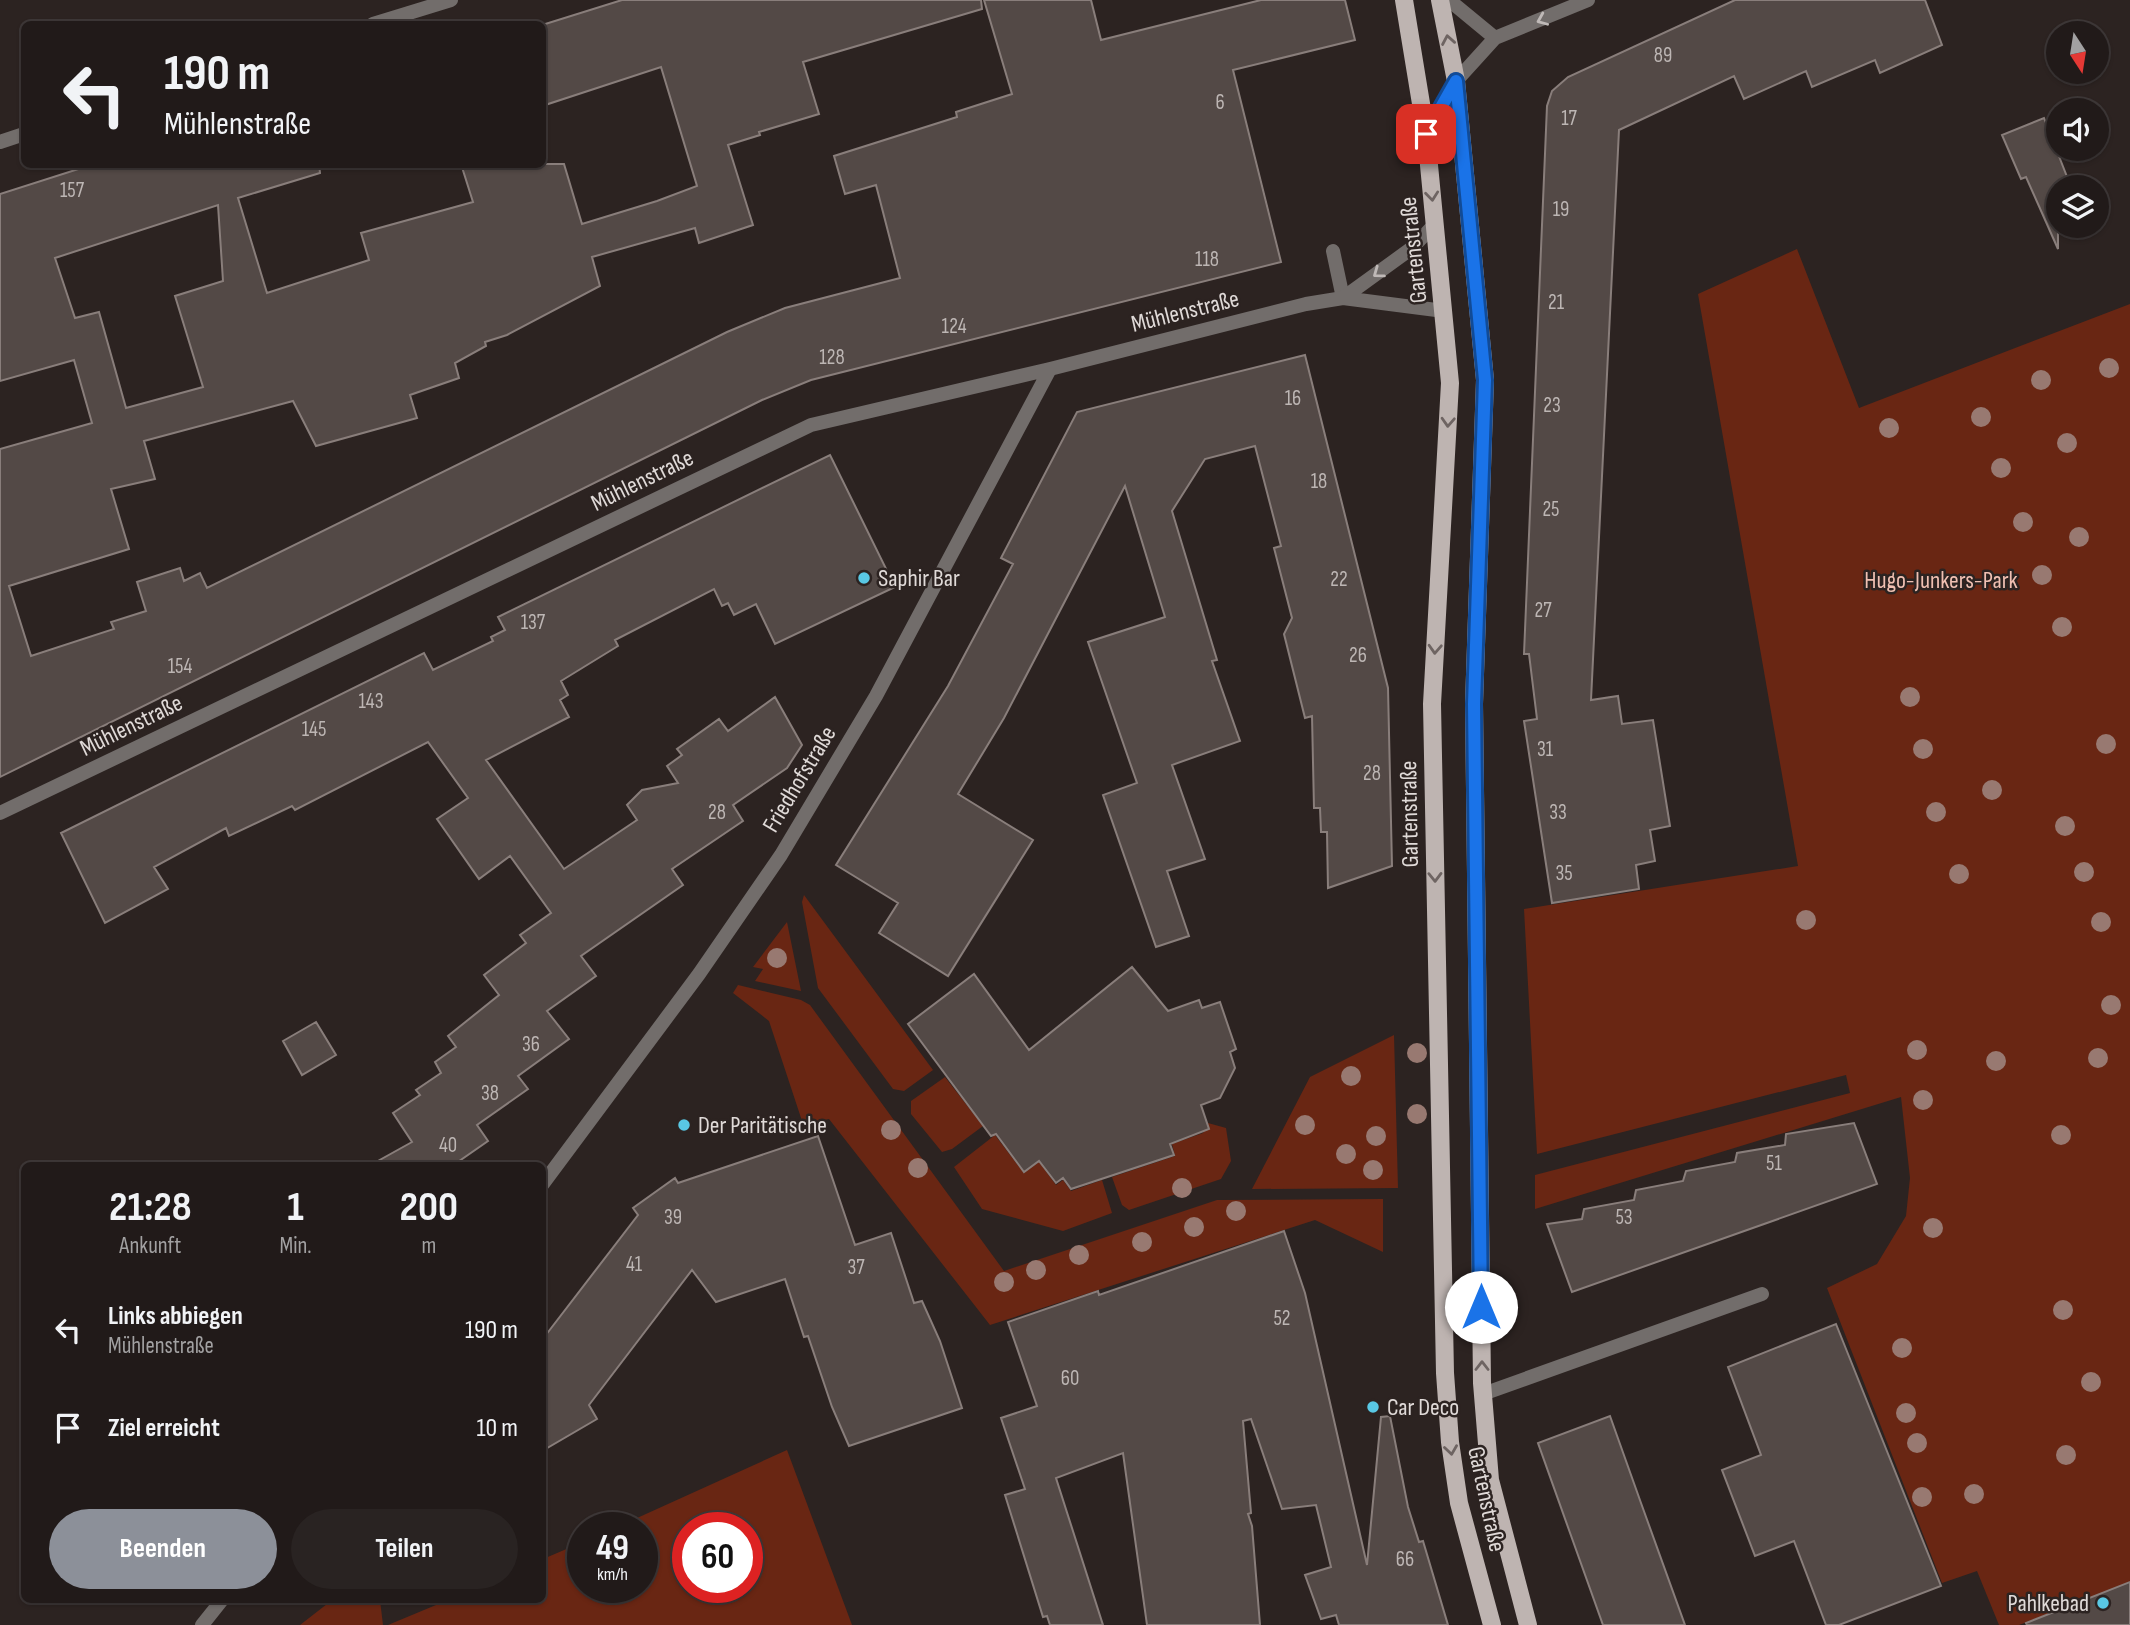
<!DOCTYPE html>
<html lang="de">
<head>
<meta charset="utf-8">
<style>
  body { margin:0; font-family:"Sofia Sans Condensed",sans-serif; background:#292322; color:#f1f3f6; height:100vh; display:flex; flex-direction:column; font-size:26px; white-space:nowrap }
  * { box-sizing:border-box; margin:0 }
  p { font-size:23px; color:#a2a1a2 }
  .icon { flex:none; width:38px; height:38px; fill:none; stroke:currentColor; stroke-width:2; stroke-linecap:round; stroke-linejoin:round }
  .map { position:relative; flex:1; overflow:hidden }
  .sheet { position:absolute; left:21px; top:1162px; width:525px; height:441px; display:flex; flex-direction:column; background:#211a19; border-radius:10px; box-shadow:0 2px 5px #0004,0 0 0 2px #3e3838 }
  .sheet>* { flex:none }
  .hud { position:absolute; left:21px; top:21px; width:525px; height:147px; border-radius:10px; box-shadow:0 2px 5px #0004,0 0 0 2px #3e3838; background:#211a19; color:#f1f3f6; overflow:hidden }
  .needle { width:46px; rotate:168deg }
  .buttons { position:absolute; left:2046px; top:21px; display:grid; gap:14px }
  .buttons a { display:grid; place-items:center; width:63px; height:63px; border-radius:50%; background:#211a19; box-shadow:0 2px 5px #0004,0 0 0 2px #3e3838; font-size:35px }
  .speed { position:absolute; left:567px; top:1512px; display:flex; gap:14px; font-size:35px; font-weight:700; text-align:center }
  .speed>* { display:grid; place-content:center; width:91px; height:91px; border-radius:50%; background:#211a19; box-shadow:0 2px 5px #0004,0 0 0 2px #3e3838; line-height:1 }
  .speed small { font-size:18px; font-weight:400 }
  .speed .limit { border:10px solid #d22; background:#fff; color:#111 }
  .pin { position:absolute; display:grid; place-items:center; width:60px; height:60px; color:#fff; margin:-30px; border-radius:14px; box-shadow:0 4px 10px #0006 }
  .me { position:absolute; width:77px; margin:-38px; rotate:0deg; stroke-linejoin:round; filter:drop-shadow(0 0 5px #0008) }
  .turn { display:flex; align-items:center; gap:24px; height:147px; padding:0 28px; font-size:32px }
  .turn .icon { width:91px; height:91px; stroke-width:2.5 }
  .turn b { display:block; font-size:49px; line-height:60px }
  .eta { display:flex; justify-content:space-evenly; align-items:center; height:119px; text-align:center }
  .eta b { font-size:42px; font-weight:700; line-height:49px }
  .button { display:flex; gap:14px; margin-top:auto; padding:14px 28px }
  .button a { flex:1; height:80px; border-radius:42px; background:#8c9099; color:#fff; font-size:28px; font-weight:700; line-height:80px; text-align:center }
  .button a+a { background:#292322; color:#f1f3f6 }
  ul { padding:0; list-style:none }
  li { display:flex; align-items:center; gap:21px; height:98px; padding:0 28px }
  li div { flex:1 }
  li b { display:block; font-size:26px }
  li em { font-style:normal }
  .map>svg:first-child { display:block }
</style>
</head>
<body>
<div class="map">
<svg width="2130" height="1625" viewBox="0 0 2130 1625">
  <rect width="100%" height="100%" fill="#2c2321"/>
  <!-- green -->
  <path fill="#692613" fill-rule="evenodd" d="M1797 249 1859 408 2130 304V1582L2019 1625H1999L1977 1571 1942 1583 1827 1288 1877 1264 1906 1216 1910 1178 1901 1097 1535 1209V1175L1850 1093 1846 1075 1537 1154 1524 909 1798 866 1698 294Z
    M804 895 933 1070 904 1091 893 1089 818 988 802 902Z
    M787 922 801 991 755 981 763 969 753 967Z
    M738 985 801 1000 810 1005 1004 1271 1217 1200 1383 1199V1252L1315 1220 990 1325 829 1119 803 1124 769 1021 733 993Z
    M1394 1035 1398 1188 1252 1189 1310 1077Z
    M945 1077 983 1126 952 1149 942 1152 911 1114V1101Z
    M1208 1123 1226 1128 1231 1161 1221 1179 1129 1210 1122 1205 1112 1177 1175 1156 1172 1144 1203 1133Z
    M995 1135 1024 1173 1039 1162 1056 1185 1063 1180 1071 1191 1102 1180 1112 1213 1063 1231 982 1209 954 1167Z
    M787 1450 852 1625H388L448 1600H542L543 1559 583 1542V1587H642V1528H615ZM688 1528H747V1587H688Z
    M326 1600H380L383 1625H300L327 1604Z"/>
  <!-- building -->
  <path fill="#534946" stroke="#897e7b" stroke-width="2" fill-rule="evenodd" d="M622 0H981L982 9 803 62 819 114 759 132 760 135 728 145 753 225 699 243 695 228 592 257 600 286 507 335 485 342 486 346 455 363 459 378 410 395 417 418 316 446 293 401 144 441 155 479 111 489 129 549 9 586 31 656 114 629 111 622 146 611 137 582 180 568 184 581 200 573 207 588 727 332 785 308 900 278 876 185 845 194 834 156 957 117 956 112 1012 94 984 0H1091L1101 40 1261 0H1345L1355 40 1233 70 1281 262 811 380 762 400 0 777V449L92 423 74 360 0 381V194L94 164H319L320 173 238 198 267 293 369 260 361 233 473 202 461 164H564L582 224 657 201 697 186 661 67 542 106V25ZM218 205 223 281 175 296 203 387 126 408 99 312 75 318 55 258Z
    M1735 0H1925L1942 45 1880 73 1875 60 1812 87 1806 71 1744 99 1734 76 1619 130 1591 700 1618 696 1622 724 1653 720 1670 826 1650 830 1655 861 1636 865 1639 889 1552 903 1524 721 1537 719 1529 654H1524L1547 106 1552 91 1568 77Z
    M2044 118 2071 187H2058V249L2026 177 2021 179 2002 135Z
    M1305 355 1388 688 1392 866 1328 888 1327 832H1321L1320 808H1314L1312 716 1305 718 1284 634 1292 618 1274 548 1281 546 1255 446 1205 459 1172 511 1217 660 1212 661 1240 741 1172 765 1205 859 1167 871 1189 936 1156 947 1103 795 1137 783 1088 642 1165 617 1125 486 1004 718 958 794 1033 840 948 976 879 933 898 903 836 865 948 686 1013 564 1001 558 1077 412Z
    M830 455 895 587 775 644 756 604 734 615 728 603 722 606 714 589 615 640 618 646 561 681 568 695 560 700 569 717 486 760 564 869 637 820 627 805 642 790 678 783 667 766 682 755 677 749 719 719 728 731 775 697 802 745 787 768 733 805 743 821 672 869 683 885 581 956 596 976 547 1011 569 1039 518 1076 528 1089 477 1125 488 1141 452 1166H369L412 1142 393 1113 420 1095 416 1090 441 1073 435 1062 456 1047 448 1036 499 995 484 975 526 943 520 935 551 913 510 856 479 879 437 819 468 798 428 742 295 810 292 806 229 836 226 828 154 867 168 889 105 923 61 833 424 653 433 670 493 641 491 637 505 630 498 617Z
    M1132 967 1168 1011 1199 1000 1202 1008 1220 1002 1236 1049 1230 1052 1235 1068 1220 1098 1201 1105 1209 1129 1170 1144 1174 1155 1071 1189 1063 1178 1056 1183 1039 1161 1024 1172 996 1134 991 1136 908 1024 974 974 1029 1050Z
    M316 1022 336 1055 302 1075 283 1041Z
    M1854 1123 1877 1184 1572 1292 1547 1224 1582 1219 1584 1209 1634 1200 1636 1190 1683 1181 1686 1171 1735 1162 1737 1153 1785 1145 1786 1134Z
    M818 1136 855 1245 891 1233 914 1303 922 1301 940 1341 962 1408 849 1446 832 1407 808 1336 804 1337 785 1279 716 1302 692 1270 589 1405 597 1419 542 1451V1340L638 1215 633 1208 675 1178 678 1183Z
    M1284 1231 1305 1293 1367 1565 1381 1417 1390 1416 1408 1507 1419 1542 1423 1541 1448 1625H1339L1336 1615 1321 1619 1305 1575 1331 1567 1316 1505 1282 1509 1251 1419 1243 1421 1251 1513 1248 1514 1252 1526 1260 1625H1147L1123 1453 1056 1478 1103 1625H1050L1047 1616 1043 1617 1005 1495 1025 1489 1001 1418 1037 1406 1008 1322 1098 1291 1099 1295Z
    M1836 1324 1941 1586 1839 1625H1826L1794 1541 1755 1556 1722 1470 1761 1455 1728 1367Z
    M1610 1416 1641 1503 1685 1625H1603L1569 1530 1538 1443Z
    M2130 1582V1625H2027L2026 1623Z"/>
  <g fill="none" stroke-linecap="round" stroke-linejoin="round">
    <!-- service -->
    <path stroke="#726d6b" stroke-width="14" d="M1333 251 1343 298
      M1483 1394 1762 1294"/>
    <!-- minor -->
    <path stroke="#726d6b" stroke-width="14" d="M1449 0 1495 38
      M1426 134 1456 81 1495 38 1588 0
      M1343 298 1412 248 1435 224
      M0 813 811 425 1050 369 1306 304 1343 298 1444 311
      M542 1185 699 974 781 855 876 696 1050 369
      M202 1625 222 1600"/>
    <!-- tertiary -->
    <path stroke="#726d6b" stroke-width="14" d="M373 24 451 0
      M0 142 24 134"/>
    <!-- primary -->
    <path stroke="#beb4b1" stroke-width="18" d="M1404 0 1426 134 1450 383 1432 704 1445 1373 1450 1442 1459 1503 1492 1625
      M1440 0 1456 81 1485 380 1474 704 1482 1383 1490 1480 1528 1625"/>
  </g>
  <!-- trees -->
  <g fill="#987971">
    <circle cx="2109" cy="368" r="10"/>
    <circle cx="2041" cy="380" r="10"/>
    <circle cx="1981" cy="417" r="10"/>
    <circle cx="1889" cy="428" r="10"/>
    <circle cx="2067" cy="443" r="10"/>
    <circle cx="2001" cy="468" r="10"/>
    <circle cx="2023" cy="522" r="10"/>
    <circle cx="2079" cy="537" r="10"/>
    <circle cx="2042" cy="575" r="10"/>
    <circle cx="2062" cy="627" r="10"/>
    <circle cx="1910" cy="697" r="10"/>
    <circle cx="2106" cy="744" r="10"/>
    <circle cx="1923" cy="749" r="10"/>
    <circle cx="1992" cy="790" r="10"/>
    <circle cx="1936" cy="812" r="10"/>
    <circle cx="2065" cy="826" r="10"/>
    <circle cx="2084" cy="872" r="10"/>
    <circle cx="1959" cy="874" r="10"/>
    <circle cx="1806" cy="920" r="10"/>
    <circle cx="2101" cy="922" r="10"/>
    <circle cx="777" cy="958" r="10"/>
    <circle cx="2111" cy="1005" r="10"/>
    <circle cx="1917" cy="1050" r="10"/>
    <circle cx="1417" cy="1053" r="10"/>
    <circle cx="2098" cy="1058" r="10"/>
    <circle cx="1996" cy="1061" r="10"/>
    <circle cx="1351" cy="1076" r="10"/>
    <circle cx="1923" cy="1100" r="10"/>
    <circle cx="1417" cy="1114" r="10"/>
    <circle cx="1305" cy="1125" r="10"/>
    <circle cx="891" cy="1130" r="10"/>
    <circle cx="2061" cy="1135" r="10"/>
    <circle cx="1376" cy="1136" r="10"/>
    <circle cx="1346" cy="1154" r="10"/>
    <circle cx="918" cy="1168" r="10"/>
    <circle cx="1373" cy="1170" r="10"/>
    <circle cx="1182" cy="1188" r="10"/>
    <circle cx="1236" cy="1211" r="10"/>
    <circle cx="1194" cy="1227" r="10"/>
    <circle cx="1933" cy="1228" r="10"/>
    <circle cx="1142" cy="1242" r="10"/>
    <circle cx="1079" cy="1255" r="10"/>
    <circle cx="1036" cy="1270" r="10"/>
    <circle cx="1004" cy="1282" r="10"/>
    <circle cx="2063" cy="1310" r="10"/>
    <circle cx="1902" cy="1348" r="10"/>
    <circle cx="2091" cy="1382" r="10"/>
    <circle cx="1906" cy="1413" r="10"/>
    <circle cx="1917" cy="1443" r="10"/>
    <circle cx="2066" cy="1455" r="10"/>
    <circle cx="1974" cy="1494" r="10"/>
    <circle cx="1922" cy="1497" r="10"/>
  </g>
  <!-- one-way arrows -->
  <defs><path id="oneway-chevron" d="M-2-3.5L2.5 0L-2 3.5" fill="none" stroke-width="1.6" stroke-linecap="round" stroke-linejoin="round" transform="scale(1.75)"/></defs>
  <g stroke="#bfb9b7">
    <use href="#oneway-chevron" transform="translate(1542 20) rotate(157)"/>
    <use href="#oneway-chevron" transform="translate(1378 273) rotate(144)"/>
  </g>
  <g stroke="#6e6462">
    <use href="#oneway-chevron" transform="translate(1448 40) rotate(-100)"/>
    <use href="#oneway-chevron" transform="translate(1432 196) rotate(84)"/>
    <use href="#oneway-chevron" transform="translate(1448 422) rotate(93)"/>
    <use href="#oneway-chevron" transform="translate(1435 649) rotate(93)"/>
    <use href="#oneway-chevron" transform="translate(1435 877) rotate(89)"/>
    <use href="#oneway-chevron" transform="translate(1482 1366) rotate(-90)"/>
    <use href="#oneway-chevron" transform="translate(1451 1450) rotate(82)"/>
  </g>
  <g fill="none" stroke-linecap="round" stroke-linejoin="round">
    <!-- route casing -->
    <g stroke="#114b97" stroke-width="18">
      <path id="route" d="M1426 134 1456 81 1485 380 1474 704 1481 1307"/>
    </g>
    <!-- route -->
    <use href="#route" stroke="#1a73e8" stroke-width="12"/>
  </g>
  <!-- markers -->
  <g fill="#59c8e4" stroke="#2c2321" stroke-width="2.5">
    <circle cx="864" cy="578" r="7"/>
    <circle cx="684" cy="1125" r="7"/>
    <circle cx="1373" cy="1407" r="7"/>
    <circle cx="2103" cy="1603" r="7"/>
  </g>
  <g text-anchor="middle" stroke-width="5" stroke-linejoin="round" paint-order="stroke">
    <!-- number labels -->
    <g font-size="21" fill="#bdb6b4">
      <text x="1663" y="62">89</text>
      <text x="1220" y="109">6</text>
      <text x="1569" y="125">17</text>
      <text x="72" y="197">157</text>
      <text x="1561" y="216">19</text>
      <text x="1207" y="266">118</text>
      <text x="1556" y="309">21</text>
      <text x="954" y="333">124</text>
      <text x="832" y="364">128</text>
      <text x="1293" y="405">16</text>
      <text x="1552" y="412">23</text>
      <text x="1319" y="488">18</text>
      <text x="1551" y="516">25</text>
      <text x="1339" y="586">22</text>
      <text x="1543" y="617">27</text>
      <text x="533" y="629">137</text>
      <text x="1358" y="662">26</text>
      <text x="180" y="673">154</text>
      <text x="371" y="708">143</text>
      <text x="314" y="736">145</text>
      <text x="1545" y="756">31</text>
      <text x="1372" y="780">28</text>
      <text x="717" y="819">28</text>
      <text x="1558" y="819">33</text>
      <text x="1564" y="880">35</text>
      <text x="531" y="1051">36</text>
      <text x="490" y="1100">38</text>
      <text x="448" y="1152">40</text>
      <text x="1774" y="1170">51</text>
      <text x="673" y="1224">39</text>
      <text x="1624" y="1224">53</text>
      <text x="634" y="1271">41</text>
      <text x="856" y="1274">37</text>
      <text x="1282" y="1325">52</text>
      <text x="1070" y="1385">60</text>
      <text x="1405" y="1566">66</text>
    </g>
    <!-- street labels -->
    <g font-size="24" fill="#e0dad8" stroke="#2c2321">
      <text transform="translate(1413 250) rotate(-96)" y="8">Gartenstraße</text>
      <text transform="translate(1185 311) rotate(-14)" y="8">Mühlenstraße</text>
      <text transform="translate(642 480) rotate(-26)" y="8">Mühlenstraße</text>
      <text transform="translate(131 725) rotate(-26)" y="8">Mühlenstraße</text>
      <text transform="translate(799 779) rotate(-59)" y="8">Friedhofstraße</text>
      <text transform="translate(1409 814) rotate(-91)" y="8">Gartenstraße</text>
      <text transform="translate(1487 1499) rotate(78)" y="8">Gartenstraße</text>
    </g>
    <!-- poi labels -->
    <g font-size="24" fill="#e0dad8" stroke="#2c2321" text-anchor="start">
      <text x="878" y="586">Saphir Bar</text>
      <text x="698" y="1133">Der Paritätische</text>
      <text x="1387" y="1415">Car Deco</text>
      <text x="2089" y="1611" text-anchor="end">Pahlkebad</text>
    </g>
    <!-- park labels -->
    <g font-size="24" fill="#f0c0b2" stroke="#2c2321">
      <text x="1941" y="588">Hugo-Junkers-Park</text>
    </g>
  </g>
</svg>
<div class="buttons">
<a><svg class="needle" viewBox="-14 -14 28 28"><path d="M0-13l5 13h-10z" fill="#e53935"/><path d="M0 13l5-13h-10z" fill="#a2a1a2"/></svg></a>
<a><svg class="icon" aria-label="sound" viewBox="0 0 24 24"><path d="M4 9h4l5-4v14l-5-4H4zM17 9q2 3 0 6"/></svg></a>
<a><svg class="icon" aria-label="layers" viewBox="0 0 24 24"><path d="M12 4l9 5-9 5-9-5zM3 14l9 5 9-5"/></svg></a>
</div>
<div class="speed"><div>49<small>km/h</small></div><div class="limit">60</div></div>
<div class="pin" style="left:1426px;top:134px;background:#d93025"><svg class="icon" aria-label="arrive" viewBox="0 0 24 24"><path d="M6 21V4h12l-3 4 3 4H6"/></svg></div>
<svg class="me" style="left:1481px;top:1307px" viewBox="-20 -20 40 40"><circle r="19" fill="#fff"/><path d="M0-13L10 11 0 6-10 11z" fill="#1a73e8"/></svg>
<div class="hud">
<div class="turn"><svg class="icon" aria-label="left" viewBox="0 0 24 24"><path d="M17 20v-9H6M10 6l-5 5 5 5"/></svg><div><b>190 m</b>Mühlenstraße</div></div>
</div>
<section class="sheet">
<div class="eta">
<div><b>21:28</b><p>Ankunft</p></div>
<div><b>1</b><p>Min.</p></div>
<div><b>200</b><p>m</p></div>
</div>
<ul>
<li><svg class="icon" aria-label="left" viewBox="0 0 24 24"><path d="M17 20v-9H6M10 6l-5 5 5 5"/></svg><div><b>Links abbiegen</b><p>Mühlenstraße</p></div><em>190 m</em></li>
<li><svg class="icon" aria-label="arrive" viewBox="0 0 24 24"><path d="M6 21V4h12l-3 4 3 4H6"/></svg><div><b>Ziel erreicht</b></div><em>10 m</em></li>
</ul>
<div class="button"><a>Beenden</a><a>Teilen</a></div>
</section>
</div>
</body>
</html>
